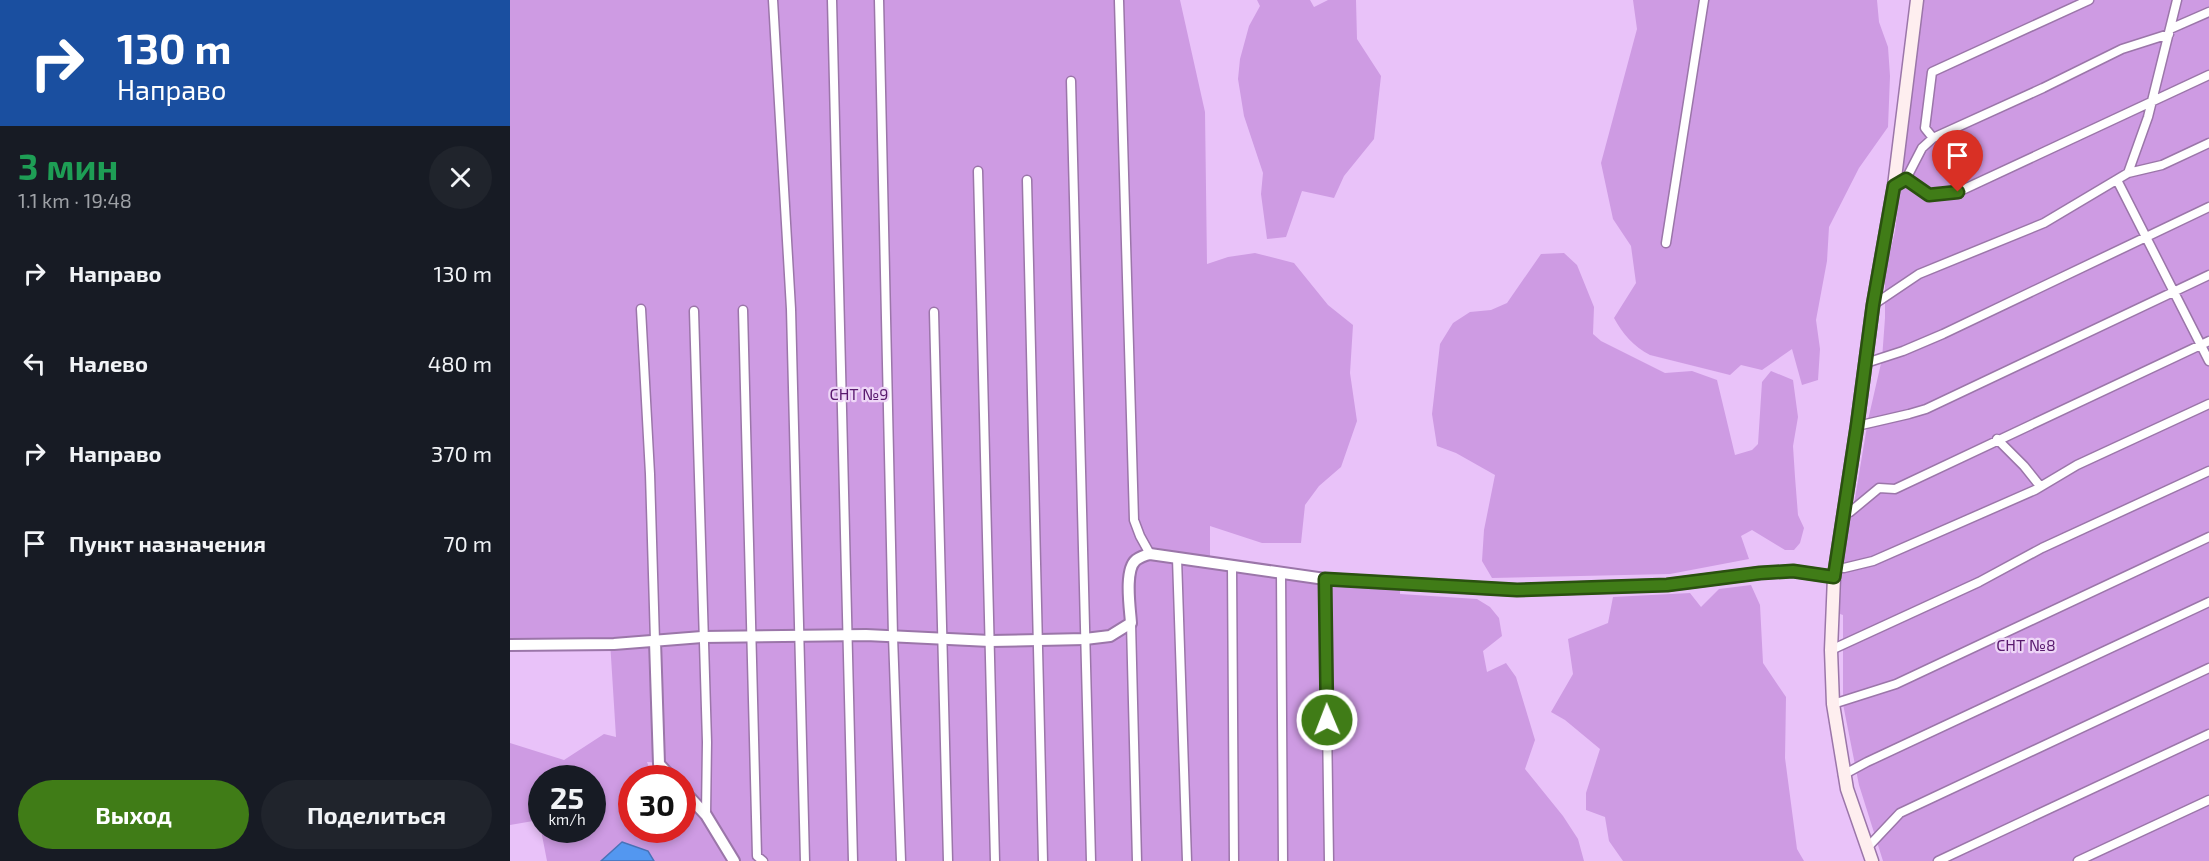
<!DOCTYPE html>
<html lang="ru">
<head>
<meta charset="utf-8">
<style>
  body { margin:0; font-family:"Exo 2",sans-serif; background:#20242c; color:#f1f3f6; height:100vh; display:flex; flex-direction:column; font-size:22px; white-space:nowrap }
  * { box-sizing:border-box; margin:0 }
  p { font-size:20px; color:#9ea1a6 }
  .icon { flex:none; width:33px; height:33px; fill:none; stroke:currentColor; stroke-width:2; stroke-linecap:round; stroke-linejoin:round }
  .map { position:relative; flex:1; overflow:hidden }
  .side { display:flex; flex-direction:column; background:#171b24; width:510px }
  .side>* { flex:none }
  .hud { background:#1a4fa0; color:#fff; overflow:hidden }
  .speed { position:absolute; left:18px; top:765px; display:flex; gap:12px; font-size:30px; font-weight:700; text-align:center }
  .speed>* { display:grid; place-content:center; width:78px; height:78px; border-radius:50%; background:#171b24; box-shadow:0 3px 9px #0003; line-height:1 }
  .speed small { font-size:15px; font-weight:400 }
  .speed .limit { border:9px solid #d22; background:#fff; color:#111 }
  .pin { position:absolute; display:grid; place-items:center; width:51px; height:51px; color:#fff; margin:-62px -26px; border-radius:50% 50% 50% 0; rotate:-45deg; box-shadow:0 0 6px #0007 }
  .pin .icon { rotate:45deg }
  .me { position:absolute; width:66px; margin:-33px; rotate:359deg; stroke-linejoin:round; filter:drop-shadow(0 0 4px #0008) }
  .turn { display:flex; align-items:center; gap:21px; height:126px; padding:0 18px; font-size:27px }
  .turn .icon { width:78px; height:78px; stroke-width:2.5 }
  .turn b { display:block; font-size:42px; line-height:51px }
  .round { display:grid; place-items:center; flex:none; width:63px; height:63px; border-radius:32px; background:#20242c }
  .overview { display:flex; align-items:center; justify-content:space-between; height:102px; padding:0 18px }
  h1 { font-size:36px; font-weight:700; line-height:45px; color:#1e9e55 }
  .cta { display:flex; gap:12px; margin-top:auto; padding:12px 18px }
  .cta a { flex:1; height:69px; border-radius:36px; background:#407c17; color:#fff; font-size:24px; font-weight:700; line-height:69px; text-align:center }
  .cta a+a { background:#20242c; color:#f1f3f6 }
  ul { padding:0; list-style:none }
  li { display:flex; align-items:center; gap:18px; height:90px; padding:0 18px }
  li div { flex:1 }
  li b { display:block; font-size:22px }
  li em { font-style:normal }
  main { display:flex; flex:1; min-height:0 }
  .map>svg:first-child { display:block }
</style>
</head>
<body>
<main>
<section class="side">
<div class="hud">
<div class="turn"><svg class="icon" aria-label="right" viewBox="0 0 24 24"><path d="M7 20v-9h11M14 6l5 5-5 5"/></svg><div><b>130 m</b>Направо</div></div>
</div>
<div class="overview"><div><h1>3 мин</h1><p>1.1 km · 19:48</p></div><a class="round"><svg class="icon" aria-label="close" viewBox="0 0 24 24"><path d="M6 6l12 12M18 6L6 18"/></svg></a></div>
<ul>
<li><svg class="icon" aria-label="right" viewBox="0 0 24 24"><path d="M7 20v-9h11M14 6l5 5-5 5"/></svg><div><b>Направо</b></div><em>130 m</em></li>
<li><svg class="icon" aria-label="left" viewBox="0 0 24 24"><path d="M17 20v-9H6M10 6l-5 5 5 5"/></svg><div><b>Налево</b></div><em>480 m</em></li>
<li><svg class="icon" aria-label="right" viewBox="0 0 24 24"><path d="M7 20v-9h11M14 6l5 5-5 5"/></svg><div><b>Направо</b></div><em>370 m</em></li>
<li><svg class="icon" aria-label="arrive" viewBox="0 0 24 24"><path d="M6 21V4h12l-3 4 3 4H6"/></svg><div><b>Пункт назначения</b></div><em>70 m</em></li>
</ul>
<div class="cta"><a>Выход</a><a>Поделиться</a></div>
</section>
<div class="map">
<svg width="1699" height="861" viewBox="0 0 1699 861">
  <rect width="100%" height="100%" fill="#e9c2f9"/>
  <!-- green -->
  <path fill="#ce9be3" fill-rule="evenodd" d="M0 0H670L695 112 697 264 718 257 745 253 784 263 818 305 843 325 840 373 847 421 831 467 809 486 795 505 791 543H752L700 526V567L890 589V594L967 599 980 607 989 618 992 636 973 651 977 672 996 663 1006 677 1025 740 1015 769 1053 816 1068 839 1074 861H229L172 778 152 763 137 762 140 770 148 769 156 778H122V830H172L173 798 193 822 219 861H37L29 820 0 825V743L54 760 94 734 106 737 100 641 0 642ZM32 778H82V830H32Z
    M747 0H800L804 7 818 0H846L847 39 871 76 864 139 834 176 824 198 792 191 776 237 757 239 751 194 753 173 734 116 728 79 730 59 739 26 750 6Z
    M1123 0H1367L1369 22 1378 47 1380 76 1378 127 1349 168 1319 227 1317 261 1306 320 1310 349 1308 380 1292 385 1282 349 1252 370 1231 365 1220 375 1140 355C1124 347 1112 333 1104 318L1126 283 1121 246 1103 219 1091 163 1127 29Z
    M1411 0H1699V861H1373L1349 785 1333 704V615L1330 614 1329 585 1336 525 1339 517 1342 516 1358 420 1372 359 1375 318V273L1385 231Z
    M1054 253 1067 265 1084 307 1083 334 1091 341 1155 373 1182 371 1207 380 1225 455 1242 450 1248 444 1252 382 1261 371 1283 380 1288 417 1283 446 1285 477 1288 515 1294 528 1290 543 1284 550H1275L1242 530 1231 536 1239 559 1160 574 982 578 972 561 974 530 985 475 946 453 927 446 922 414 930 344 943 323 960 312 981 310 997 303 1031 254Z
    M1241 585 1250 605 1253 663 1276 697 1275 758 1287 849 1294 861H1113L1099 841 1095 817 1076 810V793L1090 749 1055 720 1041 712 1063 674 1058 639 1098 623 1103 597 1180 593 1191 607 1209 589Z"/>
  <!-- water -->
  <path fill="#5397f0" stroke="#4873b8" stroke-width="1.5" d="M112 842 138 851 144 861H91Z"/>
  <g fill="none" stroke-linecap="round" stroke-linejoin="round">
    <!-- minor casing -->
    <g stroke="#9b76a9" stroke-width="11">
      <path id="minor" d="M263 0 281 309 295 861
        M322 0 343 861
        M369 0 383 636 391 861
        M609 1 624 520 630 536 640 554
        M1660 29 1699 12
        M561 81 581 861
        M1423 138 1415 128 1422 72 1579 0
        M468 171 485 861
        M1618 173 1652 165 1699 143
        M1396 179 1412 148 1423 138 1533 88 1612 49 1659 34
        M517 180 533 861
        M1607 180 1699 361
        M1384 186 1396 179 1419 195 1448 192 1699 75
        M1156 243 1194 0
        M1363 305 1409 274 1534 223 1618 173 1638 117 1667 0
        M131 309 140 474 145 641
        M233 310 247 856 253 861
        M184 311 197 742 196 815
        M424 312 438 861
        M1356 363 1393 351 1433 334 1699 207
        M1347 426 1399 414 1416 409 1699 275
        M1487 439 1514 466 1530 486
        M1332 514 1340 512 1369 488 1385 489 1699 341
        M667 558 677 861
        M722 566 724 861
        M1326 567 1334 568 1363 561 1525 490 1567 465 1699 404
        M771 573 773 861
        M815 579 819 861
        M621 623 627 861
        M1321 650 1469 582 1532 548 1699 471
        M1323 704 1386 684 1699 537
        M1333 775 1357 762 1699 602
        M1357 848 1390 813 1699 668
        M1428 861 1699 734
        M1568 861 1699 800"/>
    </g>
    <!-- tertiary casing -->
    <g stroke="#9b76a9" stroke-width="14">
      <path id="tertiary" d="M145 641 149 764 162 778
        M0 645 104 644 192 637 356 635 480 641 575 639 600 636 621 623C620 608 614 570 626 560 630 557 636 555 640 554L815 579 1007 590 1157 585 1250 573 1283 571 1324 577
        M172 789 196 815 224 861"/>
    </g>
    <!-- secondary casing -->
    <g stroke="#9b76a9" stroke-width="15">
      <path id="secondary" d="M1362 861 1337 789 1323 704 1321 650 1324 577 1347 426 1363 305 1384 186 1407 0"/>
    </g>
    <!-- minor -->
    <use href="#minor" stroke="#fff" stroke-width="8"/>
    <!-- tertiary -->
    <use href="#tertiary" stroke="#fff" stroke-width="10"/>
    <!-- secondary -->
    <use href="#secondary" stroke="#feeeef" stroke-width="12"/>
  </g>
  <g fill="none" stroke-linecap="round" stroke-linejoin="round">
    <!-- route casing -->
    <g stroke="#2a510f" stroke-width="15">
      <path id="route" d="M817 720 815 579 1007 590 1157 585 1250 573 1283 571 1324 577 1347 426 1363 305 1384 186 1396 179 1419 195 1448 192"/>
    </g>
    <!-- route -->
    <use href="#route" stroke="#407c17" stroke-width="10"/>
  </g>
  <g text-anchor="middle" stroke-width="4.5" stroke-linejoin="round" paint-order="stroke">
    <!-- park labels -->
    <g font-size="16" fill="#591a6e" stroke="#eed6f7">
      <text x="349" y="400">СНТ №9</text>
      <text x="1516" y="651">СНТ №8</text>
    </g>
  </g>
</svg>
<div class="speed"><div>25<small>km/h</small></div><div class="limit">30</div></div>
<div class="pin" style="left:1448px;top:192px;background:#d93025"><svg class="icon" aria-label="arrive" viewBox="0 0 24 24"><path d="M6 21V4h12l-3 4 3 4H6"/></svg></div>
<svg class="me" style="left:817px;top:720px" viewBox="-20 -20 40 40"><circle r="17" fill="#407c17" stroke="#fff" stroke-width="3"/><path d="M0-11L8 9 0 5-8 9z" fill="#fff"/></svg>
</div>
</main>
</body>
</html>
